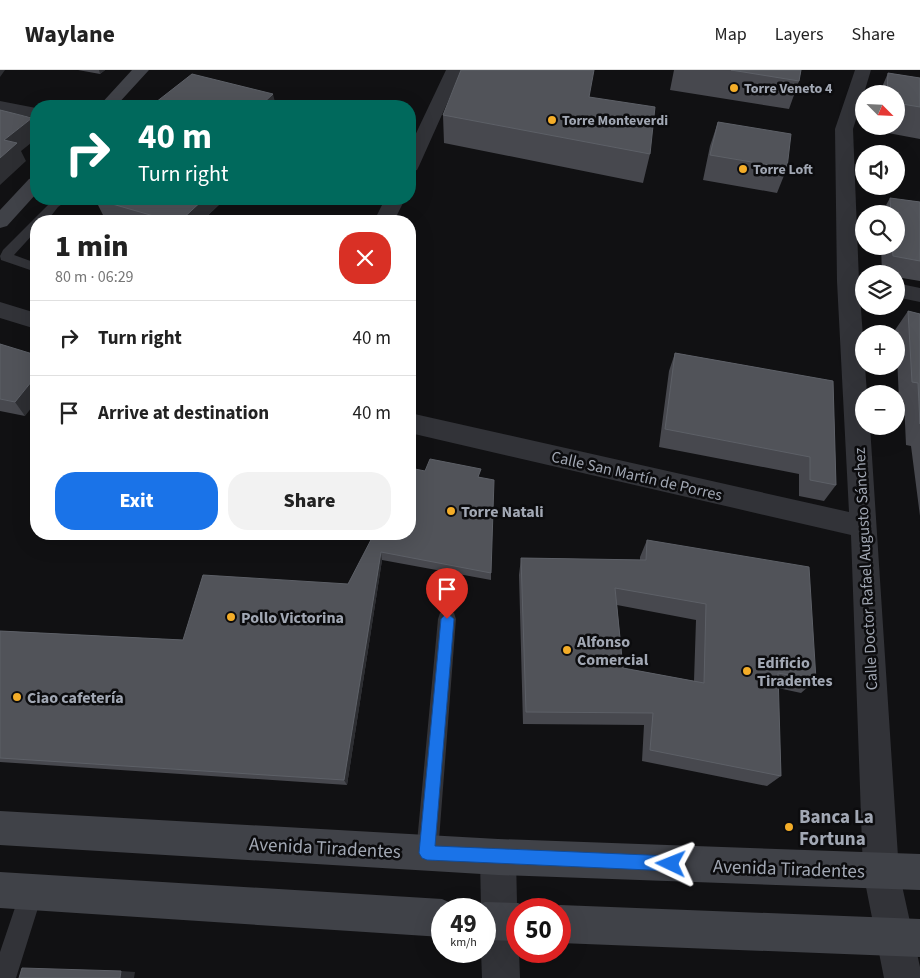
<!DOCTYPE html>
<html lang="en">
<head>
<meta charset="utf-8">
<style>
  body { margin:0; font-family:"Source Sans 3",sans-serif; background:#f2f2f2; color:#222; height:100vh; display:flex; flex-direction:column; font-size:19px; white-space:nowrap }
  * { box-sizing:border-box; margin:0 }
  p { font-size:16px; color:#767676 }
  .icon { flex:none; width:28px; height:28px; fill:none; stroke:currentColor; stroke-width:2; stroke-linecap:round; stroke-linejoin:round }
  .map { position:relative; flex:1; overflow:hidden }
  .side { position:absolute; left:30px; top:145px; width:386px; height:325px; display:flex; flex-direction:column; background:#fff; border-radius:20px; box-shadow:0 5px 20px #0002 }
  .side>* { flex:none }
  .banner { position:absolute; left:30px; top:30px; width:386px; height:105px; border-radius:20px; box-shadow:0 5px 20px #0002; background:#00695c; color:#fff; overflow:hidden }
  .needle { width:32px; rotate:114deg }
  .fabs { position:absolute; left:855px; top:15px; display:grid; gap:10px }
  .fabs a { display:grid; place-items:center; width:50px; height:50px; border-radius:50%; background:#fff; box-shadow:0 5px 20px #0002; font-size:25px }
  .speed { position:absolute; left:431px; top:828px; display:flex; gap:10px; font-size:25px; font-weight:700; text-align:center }
  .speed>* { display:grid; place-content:center; width:65px; height:65px; border-radius:50%; background:#fff; box-shadow:0 5px 20px #0002; line-height:1 }
  .speed small { font-size:12px; font-weight:400 }
  .speed .limit { border:8px solid #d22; background:#fff; color:#111 }
  .pin { position:absolute; display:grid; place-items:center; width:42px; height:42px; color:#fff; margin:-51px -21px; border-radius:50% 50% 50% 0; rotate:-45deg; box-shadow:0 0 5px #0007 }
  .pin .icon { rotate:45deg }
  .me { position:absolute; width:55px; margin:-28px; rotate:272deg; stroke-linejoin:round; filter:drop-shadow(0 0 4px #0008) }
  .turn { display:flex; align-items:center; gap:18px; height:105px; padding:0 25px; font-size:22px }
  .turn .icon { width:65px; height:65px; stroke-width:2.5 }
  .turn b { display:block; font-size:35px; line-height:42px }
  .round { display:grid; place-items:center; flex:none; width:52px; height:52px; border-radius:20px; background:#f2f2f2 }
  .overview { display:flex; align-items:center; justify-content:space-between; height:85px; padding:0 25px }
  h1 { font-size:30px; font-weight:800; line-height:38px }
  .action { display:flex; gap:10px; margin-top:auto; padding:10px 25px }
  .action a { flex:1; height:58px; border-radius:20px; background:#1a73e8; color:#fff; font-size:20px; font-weight:800; line-height:58px; text-align:center }
  .action a+a { background:#f2f2f2; color:#222 }
  ul { padding:0; list-style:none }
  li { display:flex; align-items:center; gap:15px; height:75px; padding:0 25px; border-top:1px solid #e0e0e0 }
  li div { flex:1 }
  li b { display:block; font-size:19px }
  li em { font-style:normal }
  header { display:flex; align-items:center; gap:30px; box-sizing:border-box; height:70px; padding:0 25px; background:#fff; border-bottom:1px solid #e0e0e0 }
  header strong { font-size:24px }
  nav { display:flex; gap:28px; margin-inline-start:auto; font-size:18px }
  .map>svg:first-child { display:block }
</style>
</head>
<body>
<header>
<strong>Waylane</strong>
<nav><a>Map</a><a>Layers</a><a>Share</a></nav>
</header>
<div class="map">
<svg width="920" height="908" viewBox="0 0 920 908">
  <rect width="100%" height="100%" fill="#111113"/>
  <g fill="none" stroke-linecap="round" stroke-linejoin="round">
    <!-- lane -->
    <path fill="#323338" fill-rule="evenodd" d="M54 129H69L58 137 47 151H36V161L14 185 36 193V202L1 190 0 186 3 180Z
      M447 540 454 543 456 549 438 783 435 791 427 794 419 791 416 783 438 549 440 543Z
      M31 810 39 814 43 822 16 908H0V882L23 814Z"/>
    <!-- street -->
    <path fill="#323338" fill-rule="evenodd" d="M446 0H462L419 96 417 100 410 102V76Z
      M855 0H871L853 59 859 211 867 324H864V356H870L899 802 920 897V908H884L863 802 851 465 410 363V343L849 442 837 211 835 59Z
      M0 31 36 38V48L0 41Z
      M385 129H405L394 151H374Z
      M896 213 920 218V232L896 227Z
      M0 232 36 243V259L0 248Z
      M498 769 511 774 516 787 518 881H519L520 908H482L481 881H485V839H481L480 787 485 774Z"/>
    <!-- secondary -->
    <path fill="#404248" fill-rule="evenodd" d="M132 0H149L116 36H99Z
      M36 107V124L7 156 0 158V140L29 109Z
      M0 741 498 769 920 784V820L498 805 0 775Z
      M0 802 442 829 455 835 457 839H442V867L0 838Z
      M485 832 518 833 531 839H518V871L485 870V839H471Z
      M560 835 920 849V887L560 873V839H552Z"/>
  </g>
  <!-- wall -->
  <path fill="#47484e" fill-rule="evenodd" d="M78 0H105L100 4Z
    M674 0H801L799 11 789 39 670 20Z
    M888 3 920 8V69L872 60 873 56H896V24H879Z
    M590 27 650 84 643 113 444 73 443 45Z
    M718 52 787 98 777 123 703 110 710 76Z
    M890 128 920 132V211L896 207V204H882L881 176H896V144H881Z
    M95 129H225L202 151H125L103 145Z
    M908 241 920 244V446L911 376 906 375 904 331 899 330 896 264H895V260Z
    M0 274 25 346 0 341Z
    M675 283 833 311 836 415 824 431 799 426V404L659 377 669 301Z
    M425 401 480 407 491 503V510L382 490 347 715 0 692V561L183 570 348 514Z
    M647 470 816 610 801 623 778 618 781 706 767 716 642 691 644 655 523 654 519 505 521 488 640 490V487ZM617 535 696 550 694 611 623 598Z"/>
  <!-- shaded-wall -->
  <path fill="#2d2e32" d="M0 0H5L0 7Z
    M99 0H105L100 4Z
    M273 24 276 36H260Z
    M32 48 36 57V69L21 81 26 91 0 115V88L4 70Z
    M204 129H225L202 151H180Z
    M36 306V332L25 346 15 332Z
    M381 482 382 490 347 715 344 710Z
    M121 901 135 902 134 908H120Z"/>
  <!-- building -->
  <path fill="#515359" stroke="#5d6067" fill-rule="evenodd" d="M461 0H594L589 27 655 37 650 84 443 45Z
    M731 0H801L799 11Z
    M888 3 920 8V37L896 33V24H887Z
    M192 4 273 24 260 36H151Z
    M0 40 32 48 4 70 17 73 0 88Z
    M718 52 791 64 787 98 710 85Z
    M890 128 920 132V191L893 186 892 176H896V144H891Z
    M95 129H204L180 151H171Z
    M908 241 920 244V354L918 313 912 312Z
    M0 274 36 285V306L15 332 0 329Z
    M675 283 833 311 836 415 810 410V387L665 359Z
    M430 389 481 399 478 407 494 410 491 503 381 482 344 710 0 688V561L183 570 203 505 348 514 374 464H410V398L425 401Z
    M647 470 809 497 816 610 778 603 781 706 650 680 653 643 526 642 521 488 646 490ZM615 518 706 534 704 613 623 598Z
    M22 898 121 901 120 908H19Z"/>
  <!-- route -->
  <path fill="#1a73e8" stroke="#114b97" d="M447 543 454 549 435 776 671 786 676 789 678 794 676 799 671 801 427 790 422 788 419 783 441 549Z"/>
  <!-- markers -->
  <g fill="#f4ad28" stroke="#0c0c0e" stroke-width="2">
    <circle cx="734" cy="18" r="5"/>
    <circle cx="552" cy="50" r="5"/>
    <circle cx="743" cy="99" r="5"/>
    <circle cx="451" cy="441" r="5"/>
    <circle cx="231" cy="547" r="5"/>
    <circle cx="567" cy="580" r="5"/>
    <circle cx="747" cy="601" r="5"/>
    <circle cx="17" cy="627" r="5"/>
    <circle cx="789" cy="757" r="5"/>
  </g>
  <g text-anchor="middle" stroke-width="5" stroke-linejoin="round" paint-order="stroke">
    <!-- far-poi labels -->
    <g font-size="14" font-weight="bold" fill="#a2a8b4" stroke="#0c0c0e" text-anchor="start">
      <text x="744" y="23">Torre Veneto 4</text>
      <text x="562" y="55">Torre Monteverdi</text>
      <text x="753" y="104">Torre Loft</text>
    </g>
    <!-- street labels -->
    <g font-size="16" fill="#a2a8b4" stroke="#0c0c0e">
      <text transform="translate(637 405) rotate(13)" y="6">Calle San Martín de Porres</text>
      <text transform="translate(865 499) rotate(-93)" y="6">Calle Doctor Rafael Augusto Sánchez</text>
    </g>
    <!-- poi labels -->
    <g font-size="16" font-weight="bold" fill="#a2a8b4" stroke="#0c0c0e" text-anchor="start">
      <text x="461" y="447">Torre Natali</text>
      <text x="241" y="553">Pollo Victorina</text>
      <text x="577" y="577">Alfonso<tspan x="577" dy="18">Comercial</tspan></text>
      <text x="757" y="598">Edificio<tspan x="757" dy="18">Tiradentes</tspan></text>
      <text x="27" y="633">Ciao cafetería</text>
    </g>
    <!-- near-poi labels -->
    <g font-size="19" font-weight="bold" fill="#a2a8b4" stroke="#0c0c0e" text-anchor="start">
      <text x="799" y="753">Banca La<tspan x="799" dy="22">Fortuna</tspan></text>
    </g>
    <!-- near-street labels -->
    <g font-size="19" fill="#a2a8b4" stroke="#0c0c0e">
      <text transform="translate(325 777) rotate(3)" y="7">Avenida Tiradentes</text>
      <text transform="translate(789 798) rotate(2)" y="7">Avenida Tiradentes</text>
    </g>
  </g>
</svg>
<div class="fabs">
<a><svg class="needle" viewBox="-14 -14 28 28"><path d="M0-13l5 13h-10z" fill="#e53935"/><path d="M0 13l5-13h-10z" fill="#767676"/></svg></a>
<a><svg class="icon" aria-label="sound" viewBox="0 0 24 24"><path d="M4 9h4l5-4v14l-5-4H4zM17 9q2 3 0 6"/></svg></a>
<a><svg class="icon" aria-label="search" viewBox="0 0 24 24"><circle cx="10" cy="10" r="6"/><path d="M15 15l6 6"/></svg></a>
<a><svg class="icon" aria-label="layers" viewBox="0 0 24 24"><path d="M12 4l9 5-9 5-9-5zM3 14l9 5 9-5"/></svg></a>
<a>+</a>
<a>−</a>
</div>
<div class="speed"><div>49<small>km/h</small></div><div class="limit">50</div></div>
<div class="pin" style="left:447px;top:549px;background:#d93025"><svg class="icon" aria-label="arrive" viewBox="0 0 24 24"><path d="M6 21V4h12l-3 4 3 4H6"/></svg></div>
<svg class="me" style="left:671px;top:794px" viewBox="-20 -20 40 40"><path d="M0-17L14 15 0 8-14 15z" fill="#1a73e8" stroke="#fff" stroke-width="4"/></svg>
<div class="banner">
<div class="turn"><svg class="icon" aria-label="right" viewBox="0 0 24 24"><path d="M7 20v-9h11M14 6l5 5-5 5"/></svg><div><b>40 m</b>Turn right</div></div>
</div>
<section class="side">
<div class="overview"><div><h1>1 min</h1><p>80 m · 06:29</p></div><a class="round" style="background:#d93025;color:#fff"><svg class="icon" aria-label="close" viewBox="0 0 24 24"><path d="M6 6l12 12M18 6L6 18"/></svg></a></div>
<ul>
<li><svg class="icon" aria-label="right" viewBox="0 0 24 24"><path d="M7 20v-9h11M14 6l5 5-5 5"/></svg><div><b>Turn right</b></div><em>40 m</em></li>
<li><svg class="icon" aria-label="arrive" viewBox="0 0 24 24"><path d="M6 21V4h12l-3 4 3 4H6"/></svg><div><b>Arrive at destination</b></div><em>40 m</em></li>
</ul>
<div class="action"><a>Exit</a><a>Share</a></div>
</section>
</div>
</body>
</html>
